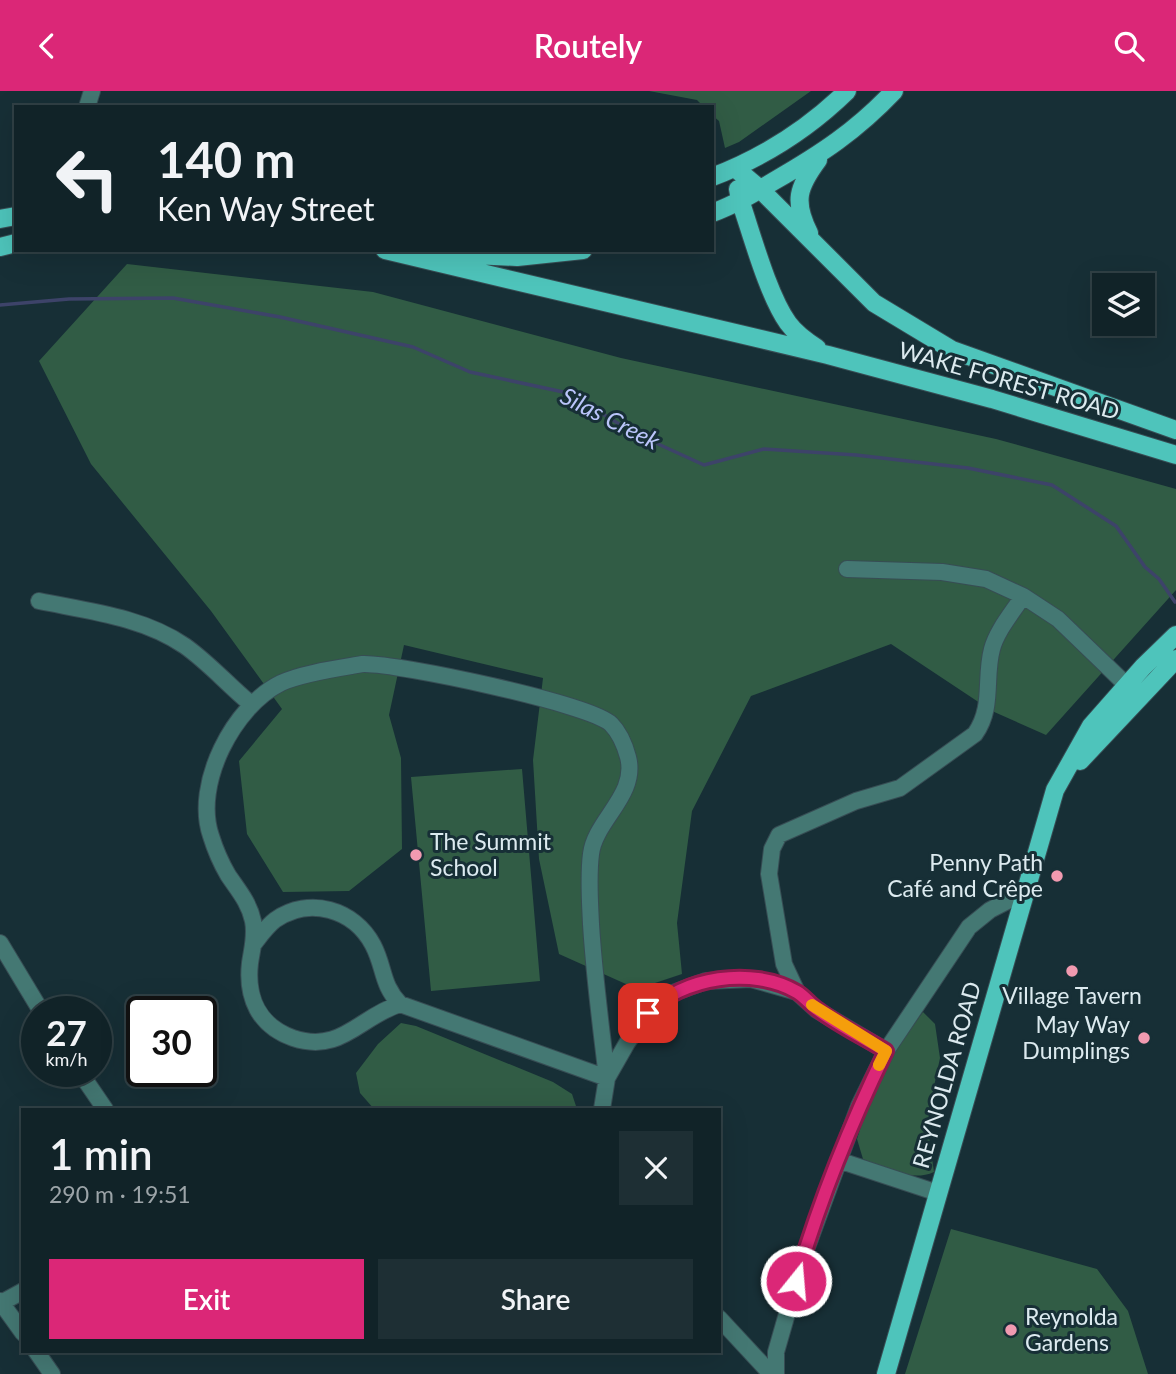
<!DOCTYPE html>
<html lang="en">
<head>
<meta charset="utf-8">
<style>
  body { margin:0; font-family:Lato,sans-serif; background:#1e2f34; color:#f1f3f6; height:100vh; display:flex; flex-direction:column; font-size:26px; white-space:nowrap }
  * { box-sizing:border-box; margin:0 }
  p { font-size:23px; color:#9ca4a8 }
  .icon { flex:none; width:38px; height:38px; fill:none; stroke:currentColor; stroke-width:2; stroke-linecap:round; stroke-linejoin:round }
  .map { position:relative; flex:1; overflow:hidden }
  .details { position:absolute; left:21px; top:1017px; width:700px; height:245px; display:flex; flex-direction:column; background:#112328; border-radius:0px; box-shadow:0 7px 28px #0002,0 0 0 2px #304045 }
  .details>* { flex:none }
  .top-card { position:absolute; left:14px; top:14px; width:700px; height:147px; border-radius:0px; box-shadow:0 7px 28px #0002,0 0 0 2px #304045; background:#112328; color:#f1f3f6; overflow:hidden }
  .buttons { position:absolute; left:1092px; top:182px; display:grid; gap:14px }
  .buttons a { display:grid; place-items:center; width:63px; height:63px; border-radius:0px; background:#112328; box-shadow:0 7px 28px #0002,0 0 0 2px #304045; font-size:35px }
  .speed { position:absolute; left:21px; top:905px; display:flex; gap:14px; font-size:35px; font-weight:700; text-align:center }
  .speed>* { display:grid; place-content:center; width:91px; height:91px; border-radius:50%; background:#112328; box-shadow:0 7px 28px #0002,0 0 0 2px #304045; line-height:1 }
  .speed small { font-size:18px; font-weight:400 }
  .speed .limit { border:4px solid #111; border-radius:10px; background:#fff; color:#111 }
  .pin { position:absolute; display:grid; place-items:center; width:60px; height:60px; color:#fff; margin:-30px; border-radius:14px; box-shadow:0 4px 10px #0006 }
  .me { position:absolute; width:77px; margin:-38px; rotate:17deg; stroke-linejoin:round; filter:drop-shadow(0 0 5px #0008) }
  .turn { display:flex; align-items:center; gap:24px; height:147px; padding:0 28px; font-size:32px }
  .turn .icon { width:91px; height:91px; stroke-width:2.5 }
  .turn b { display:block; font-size:49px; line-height:60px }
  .round { display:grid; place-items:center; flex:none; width:74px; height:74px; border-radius:0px; background:#1e2f34 }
  .head { display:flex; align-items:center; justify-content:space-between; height:119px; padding:0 28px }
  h1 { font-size:42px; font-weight:600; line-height:52px }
  .button { display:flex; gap:14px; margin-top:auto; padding:14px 28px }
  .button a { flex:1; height:80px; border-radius:0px; background:#db2777; color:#fff; font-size:28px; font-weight:600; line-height:80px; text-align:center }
  .button a+a { background:#1e2f34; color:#f1f3f6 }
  header { display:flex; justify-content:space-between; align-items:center; height:91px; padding:0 28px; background:#db2777; color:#fff; font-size:32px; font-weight:600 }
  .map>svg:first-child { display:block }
</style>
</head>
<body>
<header><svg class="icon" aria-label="back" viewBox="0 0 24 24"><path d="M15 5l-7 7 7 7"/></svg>Routely<svg class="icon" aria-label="search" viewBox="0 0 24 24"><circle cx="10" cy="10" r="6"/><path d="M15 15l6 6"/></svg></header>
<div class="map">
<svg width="1176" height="1283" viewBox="0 0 1176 1283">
  <rect width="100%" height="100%" fill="#172f36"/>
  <!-- green -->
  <path fill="#315c45" d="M649 0H811L739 51 725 57 719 30 712 24V16H704L697 9Z
    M127 173 373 201 621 267 996 348 1176 398V499L1046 644 992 620 891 553 751 605 692 720 677 832 682 883 637 898 559 863 539 768 533 669 543 587 404 554 389 624 401 667 402 758 349 800 283 801 247 743 239 670 282 618 211 520 91 373 39 270Z
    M522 678 540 890 431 900 411 686Z
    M923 921 935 933 940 967 929 1019 928 1039 934 1081C912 1091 884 1078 863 1068L857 1048 866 1019 892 963Z
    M401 932 416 935 553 991 572 1003 577 1018H374L360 1002 356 982 378 953Z
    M951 1138 1097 1178 1128 1220 1148 1283H905Z"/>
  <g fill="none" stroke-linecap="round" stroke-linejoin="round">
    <!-- stream -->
    <path stroke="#3d4369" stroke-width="3.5" d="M0 214 69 208 173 207 280 226 413 256 470 281 568 302 634 342 704 374 764 358 856 364 968 377 1052 394 1116 435 1145 476 1159 488 1175 511"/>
    <!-- minor casing -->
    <g stroke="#374d54" stroke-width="18">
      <path id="minor" d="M87 16 92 0
        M847 478 942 481 986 488 1023 505
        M39 510C88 520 143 526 185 555 209 572 228 594 251 613
        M363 573C398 572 590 613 611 633 619 641 625 655 628 666 638 704 595 729 591 763 588 786 590 810 591 833 594 884 601 935 607 987L400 913C359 926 341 963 293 947 259 935 246 907 250 872 252 858 256 845 253 830 249 811 238 799 228 784 221 772 215 758 211 745 193 693 234 615 281 592 302 582 340 577 363 573Z
        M0 852 41 920
        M253 854C260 845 266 836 275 829 309 805 354 818 373 854 385 877 381 893 400 913
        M797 901 784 873 769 783 772 758 779 744 856 710 900 697 975 643C994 616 984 588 992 558 997 539 1013 521 1023 505L1058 528 1139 606
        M79 980 105 1018
        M602 1018 607 987 627 952 648 922 673 902 706 890 751 888 797 901 817 919 886 960
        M838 1069 938 1102
        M0 1210 23 1242
        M1 1212 23 1200
        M719 1227 771 1283
        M36 1260 52 1283
        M776 1283V1261L803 1167 859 1015 886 960 969 836 990 819 1025 801"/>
    </g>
    <!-- major casing -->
    <g stroke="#374d54" stroke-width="20">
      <path id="major" d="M735 77 760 98 874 212 952 259 1176 339
        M712 86C762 67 809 37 847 0
        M738 98 740 109C752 144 768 204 788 232 796 243 806 250 817 257
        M712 122C734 114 754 102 774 90 821 63 856 40 894 0
        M0 128 16 125
        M809 142C793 110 798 96 818 69
        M0 156 16 152
        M385 159 828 264 992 308 1176 364
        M431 162 517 166 583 159
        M1080 670 1176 568
        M886 1283 1055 699 1091 635 1143 576 1176 544"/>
    </g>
    <!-- minor -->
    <use href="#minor" stroke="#447873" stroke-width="16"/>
    <!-- major -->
    <use href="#major" stroke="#4ec4bb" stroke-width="18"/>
  </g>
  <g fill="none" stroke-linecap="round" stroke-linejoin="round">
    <!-- route casing -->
    <g stroke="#8e194d" stroke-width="18">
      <path id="route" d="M648 922C682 886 753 875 797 901 804 905 810 913 817 918 838 934 863 946 886 960 850 1034 819 1111 796 1190"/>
    </g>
    <!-- route -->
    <use href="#route" stroke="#db2777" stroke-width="12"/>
    <!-- slow -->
    <path stroke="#f59e0b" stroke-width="12" d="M812 914 886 960 879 974"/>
  </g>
  <!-- markers -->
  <g fill="#f19ab0" stroke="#172f36" stroke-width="2.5">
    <circle cx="416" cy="764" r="7"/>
    <circle cx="1057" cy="785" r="7"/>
    <circle cx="1072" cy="880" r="7"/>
    <circle cx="1144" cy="947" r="7"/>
    <circle cx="1011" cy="1239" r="7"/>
  </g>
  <g text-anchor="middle" stroke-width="6" stroke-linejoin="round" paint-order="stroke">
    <!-- street labels -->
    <g font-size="23" fill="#dceaef" stroke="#172f36">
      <text transform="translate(1009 290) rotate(16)" y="8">WAKE FOREST ROAD</text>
      <text transform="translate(947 984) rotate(-74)" y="8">REYNOLDA ROAD</text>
    </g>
    <!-- poi labels -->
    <g font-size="23" fill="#dceaef" stroke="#172f36" text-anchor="start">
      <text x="430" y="759">The Summit<tspan x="430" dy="26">School</tspan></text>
      <text x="1043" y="780" text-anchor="end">Penny Path<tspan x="1043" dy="26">Café and Crêpe</tspan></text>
      <text x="1072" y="913" text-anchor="middle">Village Tavern</text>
      <text x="1130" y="942" text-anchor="end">May Way<tspan x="1130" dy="26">Dumplings</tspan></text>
      <text x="1025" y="1234">Reynolda<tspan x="1025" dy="26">Gardens</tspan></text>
    </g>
    <!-- water labels -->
    <g font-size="24" font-style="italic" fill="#bac5fa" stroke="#172f36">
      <text transform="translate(610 328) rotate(27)" y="8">Silas Creek</text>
    </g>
  </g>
</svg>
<div class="buttons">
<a><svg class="icon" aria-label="layers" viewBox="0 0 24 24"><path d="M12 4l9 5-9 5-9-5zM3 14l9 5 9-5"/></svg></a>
</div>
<div class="speed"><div>27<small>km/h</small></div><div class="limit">30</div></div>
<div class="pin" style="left:648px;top:922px;background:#d93025"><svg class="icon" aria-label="arrive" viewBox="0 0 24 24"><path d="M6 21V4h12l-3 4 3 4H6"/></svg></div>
<svg class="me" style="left:796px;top:1190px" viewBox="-20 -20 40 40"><circle r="17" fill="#db2777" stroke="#fff" stroke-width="3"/><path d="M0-11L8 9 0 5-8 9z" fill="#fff"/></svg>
<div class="top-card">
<div class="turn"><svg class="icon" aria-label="left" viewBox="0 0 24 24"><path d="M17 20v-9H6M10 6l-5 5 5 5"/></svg><div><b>140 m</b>Ken Way Street</div></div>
</div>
<section class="details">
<div class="head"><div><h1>1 min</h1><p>290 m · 19:51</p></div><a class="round"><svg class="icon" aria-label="close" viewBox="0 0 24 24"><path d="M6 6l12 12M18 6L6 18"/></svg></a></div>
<div class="button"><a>Exit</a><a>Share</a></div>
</section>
</div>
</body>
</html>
